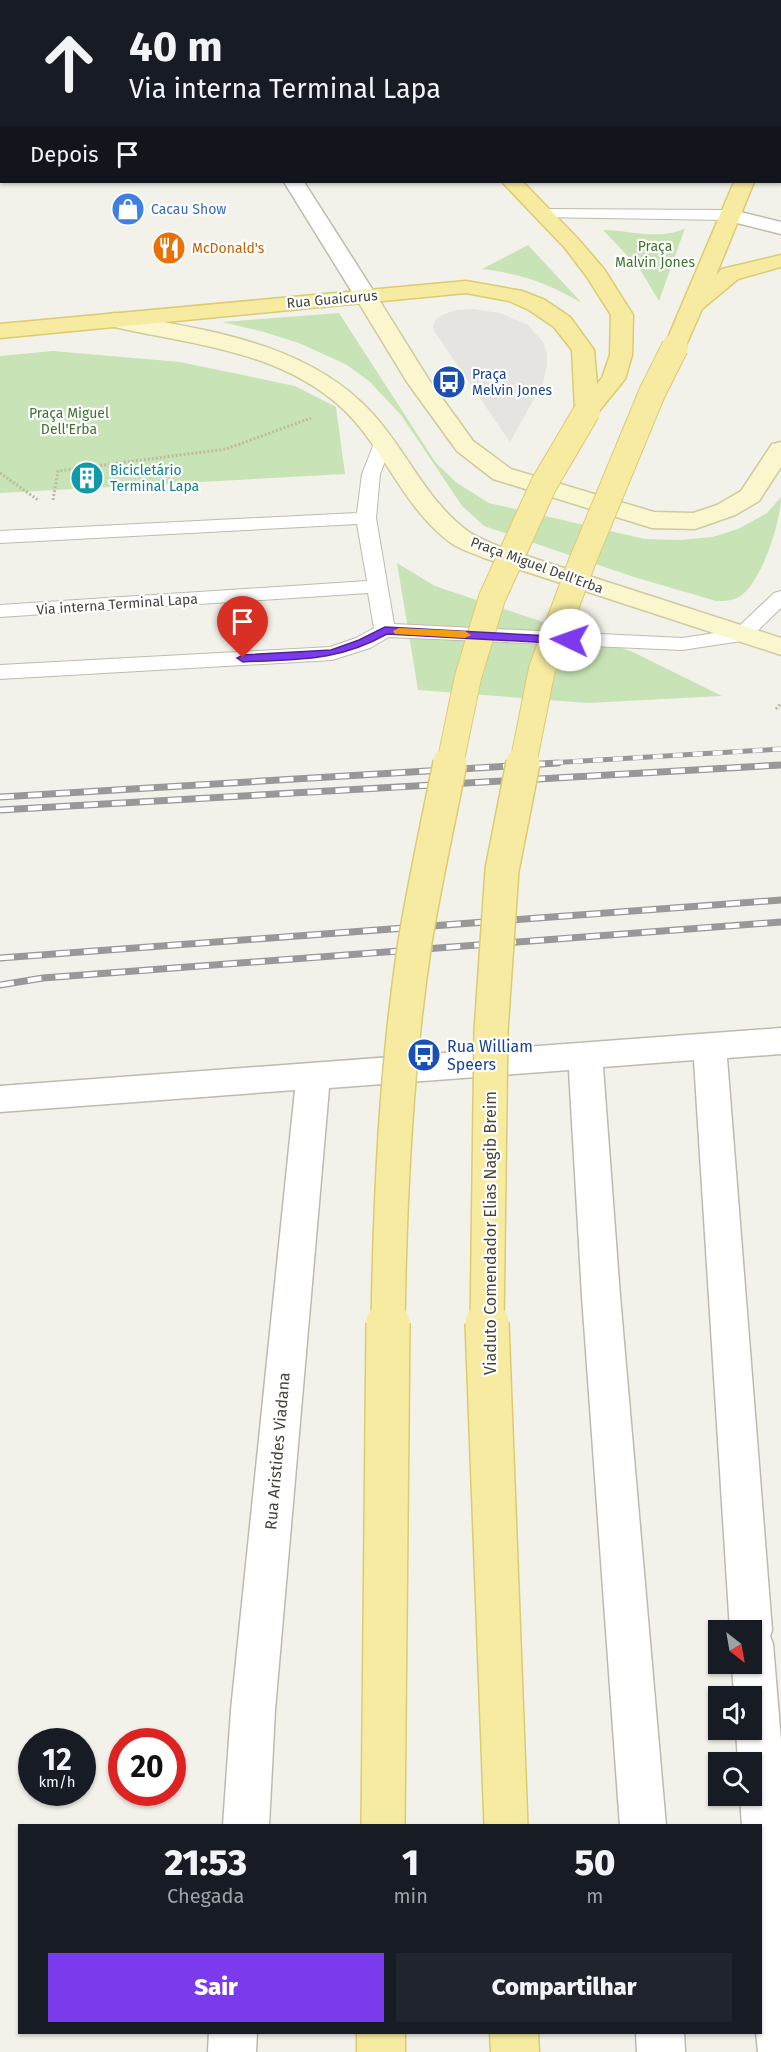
<!DOCTYPE html>
<html lang="pt">
<head>
<meta charset="utf-8">
<style>
  body { margin:0; font-family:"Fira Sans",sans-serif; background:#20242c; color:#f1f3f6; height:100vh; display:flex; flex-direction:column; font-size:22px; white-space:nowrap }
  * { box-sizing:border-box; margin:0 }
  p { font-size:20px; color:#9ea1a6 }
  .icon { flex:none; width:33px; height:33px; fill:none; stroke:currentColor; stroke-width:2; stroke-linecap:round; stroke-linejoin:round }
  .map { position:relative; flex:1; overflow:hidden }
  .details { position:absolute; left:18px; top:1824px; width:744px; height:210px; display:flex; flex-direction:column; background:#171b24; border-radius:0px; box-shadow:0 2px 4px #0004 }
  .details>* { flex:none }
  .guide { position:absolute; left:0px; top:0px; width:782px; height:183px; box-shadow:0 2px 4px #0004; background:#171b24; color:#f1f3f6; overflow:hidden }
  .needle { width:39px; rotate:149deg }
  .controls { position:absolute; left:708px; top:1620px; display:grid; gap:12px }
  .controls a { display:grid; place-items:center; width:54px; height:54px; border-radius:0px; background:#171b24; box-shadow:0 2px 4px #0004; font-size:30px }
  .speed { position:absolute; left:18px; top:1728px; display:flex; gap:12px; font-size:30px; font-weight:700; text-align:center }
  .speed>* { display:grid; place-content:center; width:78px; height:78px; border-radius:50%; background:#171b24; box-shadow:0 2px 4px #0004; line-height:1 }
  .speed small { font-size:15px; font-weight:400 }
  .speed .limit { border:9px solid #d22; background:#fff; color:#111 }
  .pin { position:absolute; display:grid; place-items:center; width:51px; height:51px; color:#fff; margin:-62px -26px; border-radius:50% 50% 50% 0; rotate:-45deg; box-shadow:0 0 6px #0007 }
  .pin .icon { rotate:45deg }
  .me { position:absolute; width:66px; margin:-33px; rotate:273deg; stroke-linejoin:round; filter:drop-shadow(0 0 4px #0008) }
  .turn { display:flex; align-items:center; gap:21px; height:126px; padding:0 30px; font-size:27px }
  .turn .icon { width:78px; height:78px; stroke-width:2.5 }
  .turn b { display:block; font-size:42px; line-height:51px }
  .then { display:flex; align-items:center; height:57px; padding:0 30px; background:#0003; gap:12px; font-size:22px }
  .eta { display:flex; justify-content:space-evenly; align-items:center; height:102px; text-align:center }
  .eta b { font-size:36px; font-weight:800; line-height:42px }
  .action { display:flex; gap:12px; margin-top:auto; padding:12px 30px }
  .action a { flex:1; height:69px; border-radius:0px; background:#7c3aed; color:#fff; font-size:24px; font-weight:800; line-height:69px; text-align:center }
  .action a+a { background:#20242c; color:#f1f3f6 }
  .map>svg:first-child { display:block }
</style>
</head>
<body>
<div class="map">
<svg width="781" height="2052" viewBox="0 0 781 2052">
  <rect width="100%" height="100%" fill="#f3f2ea"/>
  <!-- green -->
  <path fill="#c8e4b6" d="M685 228 659 301 639 268 603 230C629 230 661 241 685 228Z
    M528 245 582 303C547 283 522 274 482 269Z
    M339 313 436 463 457 483 489 503 645 539 680 540 712 537 738 529 767 513 781 497C781 522 761 584 739 597 732 601 724 601 716 601L634 577 484 526 462 506 401 415 370 382 347 365 299 343 264 332 222 322Z
    M53 351 180 362 295 386 336 407 345 474 0 493V356Z
    M397 563 435 586 633 652 722 696 588 703 418 690Z"/>
  <!-- parking -->
  <path fill="#e5e4e1" d="M473 309 500 313 528 325 543 342 547 354V365L543 383 510 442 434 331 433 326 436 319 444 314 456 310Z"/>
  <g fill="none" stroke-linecap="round" stroke-linejoin="round">
    <!-- lane casing -->
    <g stroke="#bebbad" stroke-width="2">
      <path id="lane" d="M543 209 728 210 736 215 728 220 537 217 535 214 537 211Z
        M384 435 391 437 393 441 380 474 376 518 394 624 682 638 735 630 774 593 781 591V608L748 640 682 650 389 637 370 648 332 660 0 679V665L330 647 356 638 374 628 368 593 0 617V605L367 581 357 524 0 543V531L357 513 362 474 375 441 377 437Z"/>
    </g>
    <!-- street casing -->
    <g stroke="#bebbad" stroke-width="3">
      <path id="street" d="M171 0H189V2H172Z
        M434 0H456L433 2Z
        M0 95H2V107H0Z
        M284 182H304L376 295 373 300 365 302 357 300Z
        M728 209 781 222V234L721 219 718 215 721 211Z
        M781 1028V1054L727 1058 772 1630 770 1636 773 1644 781 1741V2052H758L756 2032H760V1826H742L740 1796H752V1762H738L736 1730H752V1696H734L732 1664H752V1630H730L694 1060 603 1067 620 1296 666 1826H620L582 1296 569 1070 329 1088 275 1710 269 1826H223L231 1710 295 1090 0 1112V1086Z
        M209 2032H257L256 2052H208Z
        M636 2032H684L685 2052H637Z"/>
    </g>
    <!-- secondary casing -->
    <g stroke="#cfca9d" stroke-width="3">
      <path id="secondary" d="M365 288 373 290 429 380 473 441 511 469 654 512 693 513 717 505 741 491 772 444 781 442V467L759 501 735 515 695 529 652 528 493 479 457 451 407 382 354 295 357 290Z
        M114 313C204 330 306 341 372 413 407 451 426 501 469 532 479 539 491 542 502 548L781 638V655L484 558C473 553 461 550 451 543 403 508 385 449 343 409 277 348 188 345 106 325L103 320 106 315Z"/>
    </g>
    <!-- primary casing -->
    <g stroke="#dbcb71" stroke-width="3">
      <path id="primary" d="M327 0H345L346 2H328Z
        M781 97V110L780 111V98Z
        M502 182H523L579 240 604 269 633 315 632 355 625 379 595 416 587 418 579 416 575 411 572 350 554 327 529 310 509 301 466 293 0 338V324L466 281 522 291 545 300 570 317 594 350 597 384 602 378 610 355 611 315 587 277 565 248Z
        M734 182H754L716 275 722 269 781 255V267L738 279 702 309 683 352 675 354 667 352 664 347Z
        M357 2032H405V2052H357Z
        M490 2032H538L539 2052H491Z"/>
    </g>
    <!-- path -->
    <path stroke="#bfb99f" stroke-width="3" stroke-dasharray="2 2" stroke-linecap="butt" d="M0 473 38 500
      M53 500 58 471 226 449 311 418
      M776 709 781 703"/>
    <!-- lane -->
    <use href="#lane" fill="#fff" fill-rule="evenodd"/>
    <!-- street -->
    <use href="#street" fill="#fff" fill-rule="evenodd"/>
    <!-- secondary -->
    <use href="#secondary" fill="#faf6cd" fill-rule="evenodd"/>
    <!-- primary -->
    <use href="#primary" fill="#f6eba0" fill-rule="evenodd"/>
    <!-- rail-far1 casing -->
    <g stroke="#989898" stroke-width="5">
      <path id="rail-far1" d="M533 764 781 749"/>
    </g>
    <!-- rail casing -->
    <g stroke="#989898" stroke-width="7">
      <path id="rail" d="M0 797 558 763
        M0 810 781 765
        M0 958 781 900
        M0 985 43 978 781 922"/>
    </g>
    <!-- rail-far1 -->
    <use href="#rail-far1" stroke="#fff" stroke-width="4" stroke-dasharray="10" stroke-linecap="butt"/>
    <!-- rail -->
    <use href="#rail" stroke="#fff" stroke-width="4.5" stroke-dasharray="14" stroke-linecap="butt"/>
    <!-- primary-bridge-far2 casing -->
    <g stroke="#dbcb71" stroke-width="28" stroke-linecap="butt">
      <path id="primary-bridge-far2" d="M450 764 468 677 492 598 544 484 587 411
        M523 764 542 669 582 562 652 393 675 347"/>
    </g>
    <!-- primary-bridge-far1 casing -->
    <g stroke="#dbcb71" stroke-width="36" stroke-linecap="butt">
      <path id="primary-bridge-far1" d="M388 1325C390 1197 396 1068 415 942 425 882 438 822 450 763
        M487 1325 491 1031 502 870 523 763"/>
    </g>
    <!-- primary-bridge casing -->
    <g stroke="#dbcb71" stroke-width="46" stroke-linecap="butt">
      <path id="primary-bridge" d="M487 1323 506 1826
        M383 1826 388 1323"/>
    </g>
    <!-- primary-bridge-far2 -->
    <use href="#primary-bridge-far2" stroke="#f6eba0" stroke-width="26"/>
    <!-- primary-bridge-far1 -->
    <use href="#primary-bridge-far1" stroke="#f6eba0" stroke-width="33"/>
    <!-- primary-bridge -->
    <use href="#primary-bridge" stroke="#f6eba0" stroke-width="43"/>
  </g>
  <!-- route -->
  <path fill="#7c3aed" stroke="#51269a" stroke-width="1.5" d="M385 627 570 637 576 640 570 644 387 634C337 662 297 659 243 662L237 658 243 655 331 650 359 640Z"/>
  <!-- slow -->
  <path fill="#f59e0b" d="M399 628 465 631 471 635 465 638 395 634 393 631Z"/>
  <!-- icons -->
  <defs>
    <g id="shop-disc" transform="scale(1.725)"><circle r="9.5" fill="#3f7fe0" stroke="#fff"/><path d="M-5-2.5h2.3a2.7 3.5 0 0 1 5.4 0H5L5.5 6h-11ZM-1.5-2.5h3a1.5 2.3 0 0 0-3 0Z" fill="#fff"/></g>
    <g id="restaurant-disc" transform="scale(1.725)"><circle r="9.5" fill="#e8710a" stroke="#fff"/><path d="M-5-6h1v4h1v-4h1v4h1v-4h1v5L-1.5 .5V6h-2V.5L-5-1ZM5-6V6H3V1.5H1.5Q1.5-4 5-6Z" fill="#fff"/></g>
    <g id="bus-disc" transform="scale(1.725)"><circle r="9.5" fill="#1a4fb4" stroke="#fff"/><path d="M-5-6H5V4H4V6H2V4H-2V6H-4V4H-5ZM-3.5-4V0h7V-4ZM-3.5 1.2v1.5H-2V1.2ZM2 1.2v1.5H3.5V1.2Z" fill="#fff"/></g>
    <g id="building-disc" transform="scale(1.725)"><circle r="9.5" fill="#0f9aa8" stroke="#fff"/><path d="M-4-6H4V6H1V3H-1V6H-4ZM-2.5-4.3h1.7v1.8h-1.7ZM.8-4.3h1.7v1.8H.8ZM-2.5-1h1.7V.8h-1.7ZM.8-1h1.7V.8H.8Z" fill="#fff"/></g>
  </defs>
  <g fill-rule="evenodd">
    <use href="#shop-disc" x="128" y="209"/>
    <use href="#restaurant-disc" x="169" y="248"/>
    <use href="#bus-disc" x="449" y="382"/>
    <use href="#building-disc" x="87" y="478"/>
    <use href="#bus-disc" x="424" y="1055"/>
  </g>
  <g text-anchor="middle" stroke-width="4.5" stroke-linejoin="round" paint-order="stroke">
    <!-- far-shop labels -->
    <g font-size="14" fill="#366cbe" stroke="#fff" text-anchor="start">
      <text x="151" y="214">Cacau Show</text>
    </g>
    <!-- far-park labels -->
    <g font-size="14" fill="#3f7430" stroke="#fff">
      <text x="655" y="251">Praça<tspan x="655" dy="16">Malvin Jones</tspan></text>
      <text x="69" y="418">Praça Miguel<tspan x="69" dy="16">Dell'Erba</tspan></text>
    </g>
    <!-- far-food labels -->
    <g font-size="14" fill="#c56008" stroke="#fff" text-anchor="start">
      <text x="192" y="253">McDonald's</text>
    </g>
    <!-- far-street labels -->
    <g font-size="14" fill="#474338" stroke="#fff">
      <text transform="translate(332 299) rotate(-5)" y="5">Rua Guaicurus</text>
      <text transform="translate(537 565) rotate(20)" y="5">Praça Miguel Dell'Erba</text>
      <text transform="translate(117 604) rotate(-4)" y="5">Via interna Terminal Lapa</text>
    </g>
    <!-- far-transit labels -->
    <g font-size="14" fill="#164399" stroke="#fff" text-anchor="start">
      <text x="472" y="379">Praça<tspan x="472" dy="16">Melvin Jones</tspan></text>
    </g>
    <!-- far-culture labels -->
    <g font-size="14" fill="#0d838f" stroke="#fff" text-anchor="start">
      <text x="110" y="475">Bicicletário<tspan x="110" dy="16">Terminal Lapa</tspan></text>
    </g>
    <!-- transit labels -->
    <g font-size="16" fill="#164399" stroke="#fff" text-anchor="start">
      <text x="447" y="1052">Rua William<tspan x="447" dy="18">Speers</tspan></text>
    </g>
    <!-- street labels -->
    <g font-size="16" fill="#474338" stroke="#fff">
      <text transform="translate(490 1233) rotate(-90)" y="6">Viaduto Comendador Elias Nagib Breim</text>
      <text transform="translate(277 1451) rotate(-85)" y="6">Rua Aristides Viadana</text>
    </g>
  </g>
</svg>
<div class="controls">
<a><svg class="needle" viewBox="-14 -14 28 28"><path d="M0-13l5 13h-10z" fill="#e53935"/><path d="M0 13l5-13h-10z" fill="#9ea1a6"/></svg></a>
<a><svg class="icon" aria-label="sound" viewBox="0 0 24 24"><path d="M4 9h4l5-4v14l-5-4H4zM17 9q2 3 0 6"/></svg></a>
<a><svg class="icon" aria-label="search" viewBox="0 0 24 24"><circle cx="10" cy="10" r="6"/><path d="M15 15l6 6"/></svg></a>
</div>
<div class="speed"><div>12<small>km/h</small></div><div class="limit">20</div></div>
<div class="pin" style="left:243px;top:658px;background:#d93025"><svg class="icon" aria-label="arrive" viewBox="0 0 24 24"><path d="M6 21V4h12l-3 4 3 4H6"/></svg></div>
<svg class="me" style="left:570px;top:640px" viewBox="-20 -20 40 40"><circle r="19" fill="#fff"/><path d="M0-13L10 11 0 6-10 11z" fill="#7c3aed"/></svg>
<div class="guide">
<div class="turn"><svg class="icon" aria-label="ahead" viewBox="0 0 24 24"><path d="M12 20V5M6 11l6-6 6 6"/></svg><div><b>40 m</b>Via interna Terminal Lapa</div></div>
<div class="then">Depois<svg class="icon" aria-label="arrive" viewBox="0 0 24 24"><path d="M6 21V4h12l-3 4 3 4H6"/></svg></div>
</div>
<section class="details">
<div class="eta">
<div><b>21:53</b><p>Chegada</p></div>
<div><b>1</b><p>min</p></div>
<div><b>50</b><p>m</p></div>
</div>
<div class="action"><a>Sair</a><a>Compartilhar</a></div>
</section>
</div>
</body>
</html>
